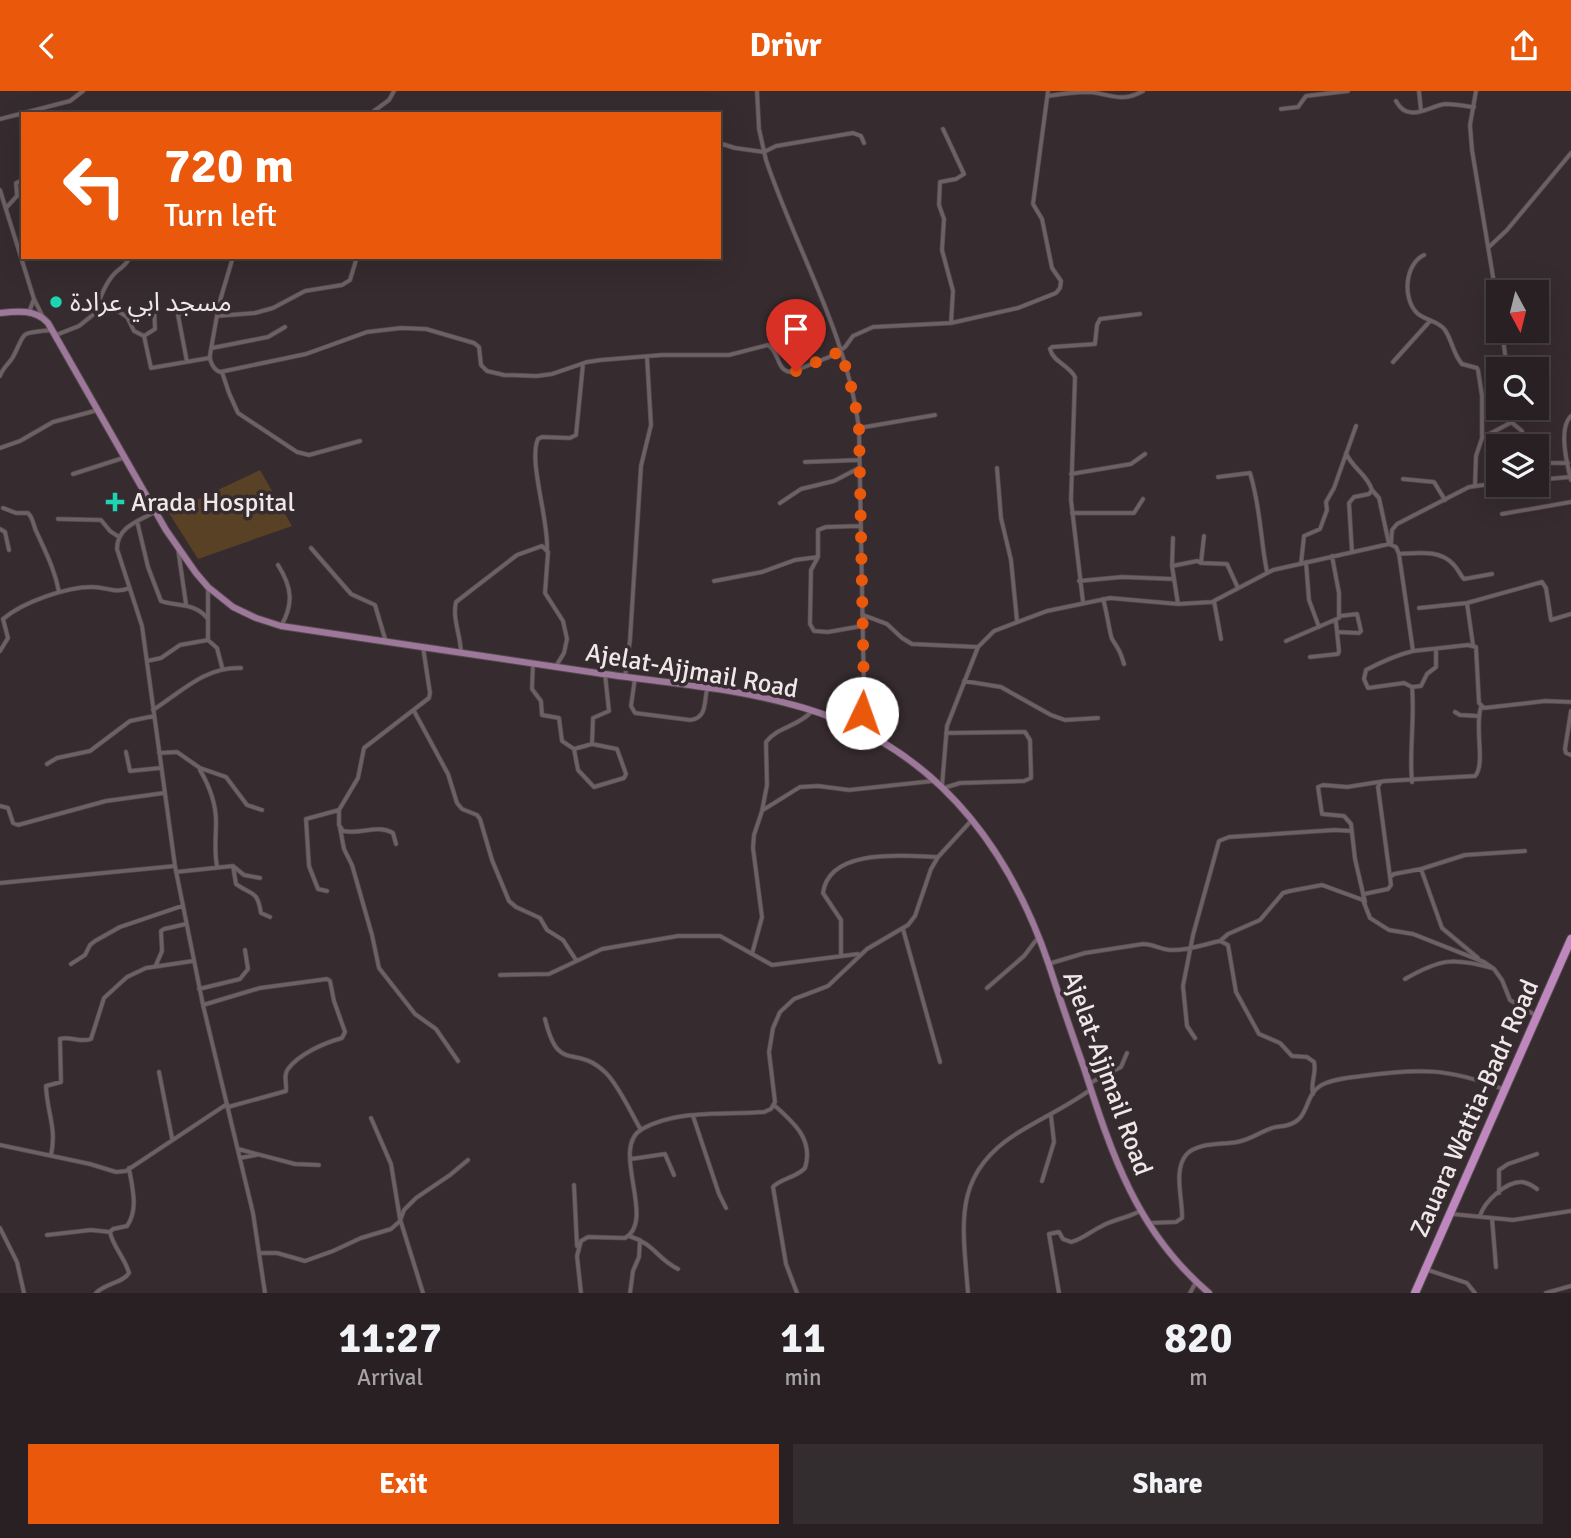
<!DOCTYPE html>
<html lang="en">
<head>
<meta charset="utf-8">
<style>
  body { margin:0; font-family:Signika,"Noto Sans Arabic",sans-serif; background:#342d2f; color:#f1f3f6; height:100vh; display:flex; flex-direction:column; font-size:26px; white-space:nowrap }
  * { box-sizing:border-box; margin:0 }
  p { font-size:23px; color:#a5a3a5 }
  .icon { flex:none; width:38px; height:38px; fill:none; stroke:currentColor; stroke-width:2; stroke-linecap:round; stroke-linejoin:round }
  .map { position:relative; height:1202px; overflow:hidden }
  .details { display:flex; flex-direction:column; background:#282022; flex:1 }
  .details>* { flex:none }
  .hud { position:absolute; left:21px; top:21px; width:700px; height:147px; border-radius:0px; box-shadow:0 7px 28px #0002,0 0 0 2px #443e40; background:#ea580c; color:#fff; overflow:hidden }
  .needle { width:46px; rotate:173deg }
  .controls { position:absolute; left:1486px; top:189px; display:grid; gap:14px }
  .controls a { display:grid; place-items:center; width:63px; height:63px; border-radius:0px; background:#282022; box-shadow:0 7px 28px #0002,0 0 0 2px #443e40; font-size:35px }
  .pin { position:absolute; display:grid; place-items:center; width:60px; height:60px; color:#fff; margin:-72px -30px; border-radius:50% 50% 50% 0; rotate:-45deg; box-shadow:0 0 7px #0007 }
  .pin .icon { rotate:45deg }
  .me { position:absolute; width:77px; margin:-38px; rotate:3deg; stroke-linejoin:round; filter:drop-shadow(0 0 5px #0008) }
  .turn { display:flex; align-items:center; gap:24px; height:147px; padding:0 28px; font-size:32px }
  .turn .icon { width:91px; height:91px; stroke-width:2.5 }
  .turn b { display:block; font-size:49px; line-height:60px }
  .eta { display:flex; justify-content:space-evenly; align-items:center; height:119px; text-align:center }
  .eta b { font-size:42px; font-weight:800; line-height:49px }
  .action { display:flex; gap:14px; margin-top:auto; padding:14px 28px }
  .action a { flex:1; height:80px; border-radius:0px; background:#ea580c; color:#fff; font-size:28px; font-weight:800; line-height:80px; text-align:center }
  .action a+a { background:#342d2f; color:#f1f3f6 }
  header { display:flex; justify-content:space-between; align-items:center; height:91px; padding:0 28px; background:#ea580c; color:#fff; font-size:32px; font-weight:800 }
  .map>svg:first-child { display:block }
</style>
</head>
<body>
<header><svg class="icon" aria-label="back" viewBox="0 0 24 24"><path d="M15 5l-7 7 7 7"/></svg>Drivr<svg class="icon" aria-label="share" viewBox="0 0 24 24"><path d="M12 15V3M7 8l5-5 5 5M5 13v7h14v-7"/></svg></header>
<div class="map">
<svg width="1571" height="1202" viewBox="0 0 1571 1202">
  <rect width="100%" height="100%" fill="#362b2e"/>
  <!-- green -->
  <path fill="#584125" d="M260 379 292 435 198 468 169 422Z"/>
  <g fill="none" stroke-linecap="round" stroke-linejoin="round">
    <!-- street casing -->
    <g stroke="#544a4d" stroke-width="5">
      <path id="street" d="M757 0 759 38 766 69C796 158 847 243 859 337L864 603 861 639
        M1419 0 1421 20
        M1476 0 1470 34 1472 59 1498 216
        M1048 5C1061 3 1074 1 1088 1 1109 2 1120 13 1143 0
        M1396 10C1408 33 1429 15 1445 13 1454 13 1465 15 1474 16
        M1281 18 1298 16 1306 5 1348 0
        M370 23 389 9 394 0
        M0 28 70 10 83 0
        M943 38 964 83 956 88 940 91 939 114 944 128 942 159 953 200 951 232
        M719 52 735 57 764 61 776 55 853 42 861 45 864 52
        M0 99 34 208 43 226
        M6 117 17 105 16 92 23 89
        M1490 155 1507 139 1571 62
        M1424 164C1405 173 1402 207 1417 222 1424 229 1439 230 1445 239 1452 249 1453 263 1462 273L1477 277 1478 279 1482 305V347
        M233 166 219 213 210 264C209 270 214 279 220 281L306 263 367 241 401 237 426 238 474 252 479 256 481 274 487 280 504 284 537 285 552 283 587 271 601 269 662 264H729L768 254C780 261 776 281 792 281L834 264 845 256 853 245 873 236 951 232 1018 217 1056 202 1060 197 1061 190 1052 177 1042 128 1033 113 1048 0
        M29 221 34 208
        M94 223C99 210 105 192 115 182 121 176 126 175 130 166
        M217 225 255 222 273 217 305 200 342 194 350 189 357 166
        M1502 240 1507 278
        M56 244 79 235 94 223 118 220 127 226 134 240 144 245 151 277 209 267
        M144 245 155 238 154 212
        M212 257 268 246 285 236
        M187 271 178 224 184 220 219 213
        M1393 271 1430 230
        M222 281 229 302 238 322 297 361 309 364 360 350
        M0 285C3 276 9 273 13 266 27 239 18 243 51 239
        M1571 325C1558 337 1567 373 1571 389
        M1511 331 1522 340 1525 355
        M859 337 935 324
        M0 357 20 350 53 331 98 319
        M1346 362C1352 377 1367 383 1372 399L1369 403 1354 406 1349 412 1352 461
        M805 371 859 369
        M1536 372H1568
        M997 377 1001 427 1011 469 1017 530
        M73 383 123 367
        M1071 383 1131 373 1145 363
        M1218 386 1250 382C1261 418 1260 446 1267 481
        M1403 388 1434 391 1445 409
        M1536 389 1570 386
        M1475 394 1476 365 1482 347 1510 332 1514 317
        M1372 399 1379 407 1389 453
        M780 412 801 398 834 390 859 377
        M3 417 16 422H28C34 428 33 435 37 442 46 462 55 479 59 501
        M155 421C138 430 117 436 117 458L142 535 175 775 203 914 253 1122 265 1202
        M1072 422H1134L1143 408
        M1502 423 1571 411
        M58 428 101 429 110 440 119 446
        M137 430 148 476 161 510C178 516 195 511 208 528
        M860 435 826 436 818 439V466L811 479 810 533 814 540 828 541 862 535
        M0 438 5 441 9 459
        M1173 447 1172 475 1178 513
        M1391 453 1392 439 1397 433 1469 396 1498 392
        M311 457 351 503 375 514 386 551
        M178 458 186 513
        M547 459C549 429 528 370 538 348L542 346 570 347 576 344 583 273
        M1399 463C1417 462 1440 458 1454 474 1458 478 1460 484 1464 488L1492 483
        M1306 471 1309 509 1319 536
        M1201 472 1227 473 1238 497
        M1301 473 1304 445 1320 438 1327 419 1326 411 1334 397 1356 335
        M278 474C292 496 294 513 281 535
        M1172 475 1197 470 1201 472 1204 445
        M714 490 762 481 795 469 818 466
        M1079 490 1122 486 1173 488
        M208 498V549L217 557 222 576
        M1103 508C1106 516 1110 544 1112 548 1119 559 1120 560 1124 573
        M1214 510 1221 548
        M1083 511 1071 409 1075 286C1069 274 1053 271 1050 258L1052 256 1095 253 1097 234 1100 228 1140 223
        M1467 512 1473 554
        M1419 517 1467 512 1542 491 1546 497 1551 529 1571 523
        M863 524 887 533 902 547 912 553 978 556
        M1337 541 1359 542 1361 540 1357 523 1340 525
        M1286 550 1339 527V502L1332 465
        M0 560 8 547 3 528C23 511 66 496 92 496 108 496 113 503 130 497
        M1413 560C1397 564 1381 571 1366 579L1364 588 1368 597 1404 592 1412 596 1421 595 1427 583 1436 576V558
        M461 562C461 545 452 528 456 511L517 464 542 455 548 461 545 502 563 530 567 548 564 562 556 575
        M1310 566 1338 563 1339 560 1336 531
        M147 570 161 567 180 554 208 549
        M533 572 532 598 541 610 542 624 559 627 562 650 574 658 592 653 593 627 609 620 605 583
        M625 586 630 549 641 375 651 334 647 266
        M635 587 631 615 635 622 690 629C707 627 704 612 707 598
        M964 590 1001 596 1051 624 1065 629 1098 627
        M1412 596C1415 628 1409 659 1412 691
        M153 619C181 601 206 575 241 577
        M414 620 448 683 457 712 462 718 477 724 480 728 492 769 509 810 516 816 540 827 547 839 563 849 576 869
        M1571 620 1565 658 1566 662 1571 664
        M1455 621 1460 624 1478 625
        M864 641 869 628 866 609
        M574 658 578 679 594 696 624 687 626 683 617 658 592 653
        M126 661 130 680 160 677
        M159 662 177 661 200 677 226 686 247 714 262 719
        M47 673 57 667 90 660 130 630 154 625
        M200 679C210 696 216 712 216 731 216 747 214 760 217 775
        M1380 692 1378 696 1390 786
        M942 695 947 635 978 556 994 540 1047 520 1110 507 1178 513 1212 511 1273 479 1389 453 1396 456 1399 463 1413 560 1468 554 1476 556 1479 612 1484 617 1545 610 1571 611
        M944 697 960 692 1024 690 1031 687V682L1030 649 1025 641 946 642
        M0 715 8 717 13 732 18 734 106 710 164 702
        M339 719V734L343 740C361 744 377 733 393 742L396 753
        M763 719 800 696 818 695 849 699 933 690
        M340 737 344 758 352 774 372 844 379 877 415 923 436 938 458 970
        M233 775 236 793C252 805 257 798 261 822L270 826
        M1421 778 1442 837 1478 867
        M176 781 233 775 244 784 260 787
        M0 792 175 775
        M327 800 318 798 309 775 306 728 339 719 358 687 364 657 429 607 430 602 423 556
        M1364 803 1388 798 1391 794 1390 786 1394 783 1421 778 1465 764 1525 760
        M1365 811 1355 768 1351 733 1344 725 1322 723 1318 696 1323 694 1347 696 1385 690 1475 685C1486 674 1474 635 1481 616
        M903 838 940 971
        M1220 850 1228 843 1260 829 1283 802 1290 800 1322 794 1363 809 1370 827 1389 839 1413 843 1484 871 1494 878 1502 889 1510 909 1535 924
        M752 863 762 826 753 757 754 744 762 720 767 694 766 651C777 636 799 635 811 621
        M841 865V829L823 802C829 756 906 765 938 766
        M71 873 85 864 90 854 95 850 120 836 182 815
        M1048 873 1085 862 1143 853C1154 853 1161 859 1171 859 1187 860 1205 853 1220 850L1228 854 1236 901 1259 943 1280 952 1292 965 1307 966 1314 971C1317 982 1310 991 1313 1003
        M156 874 162 860 161 840 164 838 186 833
        M500 884 549 883 602 858 678 845H720L772 874 858 863
        M1405 888C1440 868 1453 866 1492 877
        M987 897 1024 865 1037 848
        M199 898 240 888 248 878 245 859
        M203 914 260 897 327 888 330 890 334 910 345 941 342 947C324 952 299 963 288 978 283 984 287 993 286 1000L228 1016
        M545 928C559 985 574 951 606 982 619 995 631 1022 641 1039
        M1195 947 1187 935 1183 895 1193 844 1219 750 1229 746 1335 739 1352 740
        M159 981 172 1047
        M1090 992 1121 976 1127 962
        M774 1014C793 1031 814 1048 805 1077 796 1087 781 1087 773 1096L786 1173 797 1202
        M693 1025 719 1103 726 1117
        M371 1027 391 1073 400 1128 423 1202
        M0 1054 90 1073 116 1081 126 1080 227 1013
        M238 1058 295 1073 319 1074
        M51 1064C57 1037 47 1022 46 995L61 991 60 948C70 945 81 952 91 948L104 907 127 886 146 877 193 870
        M240 1067 256 1064
        M631 1068 665 1063 674 1084
        M1042 1090 1054 1051 1051 1025
        M574 1094 577 1155
        M1499 1102V1079L1508 1073 1537 1063
        M1452 1123 1513 1129 1571 1120
        M1480 1125C1484 1111 1506 1090 1522 1091 1528 1092 1533 1095 1537 1098
        M1492 1127 1496 1176
        M1149 1132 1176 1131 1182 1127C1183 1109 1173 1080 1186 1064 1197 1051 1222 1054 1237 1051 1250 1049 1260 1041 1272 1037 1277 1035 1282 1036 1288 1034 1310 1028 1304 1005 1320 995 1331 988 1349 987 1362 985 1419 977 1448 977 1503 998
        M0 1137 17 1171 24 1202
        M47 1144 91 1139 110 1141
        M629 1145C655 1153 656 1167 678 1178
        M261 1162H277L305 1170 333 1160 361 1147 391 1138 400 1130 404 1119 416 1107 450 1084 468 1069
        M1428 1179 1467 1192 1475 1202
        M96 1202C106 1192 123 1192 129 1182 125 1167 113 1156 110 1141L113 1138 127 1135C139 1118 132 1096 129 1077
        M581 1202 577 1165 581 1150 588 1146 625 1147C657 1129 609 1057 642 1038 677 1018 726 1024 764 1021L771 1018 775 1011 769 961 773 937 780 921 794 908 828 895 867 858 908 834 915 825 931 778 938 766 971 730
        M630 1202 633 1180 639 1166 640 1149
        M968 1202C963 1135 951 1084 1016 1043 1041 1027 1065 1017 1090 999
        M1059 1202 1049 1143 1059 1141 1063 1148 1071 1151C1083 1148 1091 1140 1102 1135 1114 1128 1128 1127 1140 1120
        M1190 1202 1196 1191
        M1546 1202 1571 1195"/>
    </g>
    <!-- primary casing -->
    <g stroke="#544a4d" stroke-width="8">
      <path id="primary" d="M0 222C17 220 36 218 48 232L166 439 196 482 208 496 233 516 256 527 281 535C386 551 492 566 597 582 660 591 725 596 786 612 923 646 1005 744 1049 874 1060 908 1072 943 1084 977 1112 1064 1137 1141 1209 1202
        M869 628 875 647
        M851 634 862 622"/>
    </g>
    <!-- highway casing -->
    <g stroke="#544a4d" stroke-width="10">
      <path id="highway" d="M1415 1202 1571 848"/>
    </g>
    <!-- street -->
    <use href="#street" stroke="#6e6165" stroke-width="3.5"/>
    <!-- primary -->
    <use href="#primary" stroke="#9e789a" stroke-width="6"/>
    <!-- highway -->
    <use href="#highway" stroke="#be87be" stroke-width="8"/>
  </g>
  <g fill="none" stroke-linecap="round" stroke-linejoin="round">
    <!-- route -->
    <path stroke="#ea580c" stroke-width="12" stroke-dasharray="0 21.6" d="M796 280 841 260 854 306 859 337 864 603 862 622"/>
  </g>
  <!-- markers -->
  <g fill="#1dd5b1" stroke="#362b2e" stroke-width="2.5">
    <circle cx="56" cy="211" r="7"/>
    <path d="M111.5 400.5h7v7h7v7h-7v7h-7v-7h-7v-7h7z"/>
  </g>
  <g text-anchor="middle" stroke-width="7" stroke-linejoin="round" paint-order="stroke">
    <!-- poi labels -->
    <g font-size="26" fill="#efe8e9" stroke="#362b2e" text-anchor="start">
      <text x="70" y="220">مسجد ابي عرادة</text>
      <text x="131" y="420">Arada Hospital</text>
    </g>
    <!-- street labels -->
    <g font-size="26" fill="#efe8e9" stroke="#362b2e">
      <text transform="translate(692 579) rotate(10)" y="9">Ajelat-Ajjmail Road</text>
      <text transform="translate(1108 982) rotate(70)" y="9">Ajelat-Ajjmail Road</text>
      <text transform="translate(1474 1017) rotate(-66)" y="9">Zauara Wattia-Badr Road</text>
    </g>
  </g>
</svg>
<div class="controls">
<a><svg class="needle" viewBox="-14 -14 28 28"><path d="M0-13l5 13h-10z" fill="#e53935"/><path d="M0 13l5-13h-10z" fill="#a5a3a5"/></svg></a>
<a><svg class="icon" aria-label="search" viewBox="0 0 24 24"><circle cx="10" cy="10" r="6"/><path d="M15 15l6 6"/></svg></a>
<a><svg class="icon" aria-label="layers" viewBox="0 0 24 24"><path d="M12 4l9 5-9 5-9-5zM3 14l9 5 9-5"/></svg></a>
</div>
<div class="pin" style="left:796px;top:280px;background:#d93025"><svg class="icon" aria-label="arrive" viewBox="0 0 24 24"><path d="M6 21V4h12l-3 4 3 4H6"/></svg></div>
<svg class="me" style="left:862px;top:622px" viewBox="-20 -20 40 40"><circle r="19" fill="#fff"/><path d="M0-13L10 11 0 6-10 11z" fill="#ea580c"/></svg>
<div class="hud">
<div class="turn"><svg class="icon" aria-label="left" viewBox="0 0 24 24"><path d="M17 20v-9H6M10 6l-5 5 5 5"/></svg><div><b>720 m</b>Turn left</div></div>
</div>
</div>
<section class="details">
<div class="eta">
<div><b>11:27</b><p>Arrival</p></div>
<div><b>11</b><p>min</p></div>
<div><b>820</b><p>m</p></div>
</div>
<div class="action"><a>Exit</a><a>Share</a></div>
</section>
</body>
</html>
